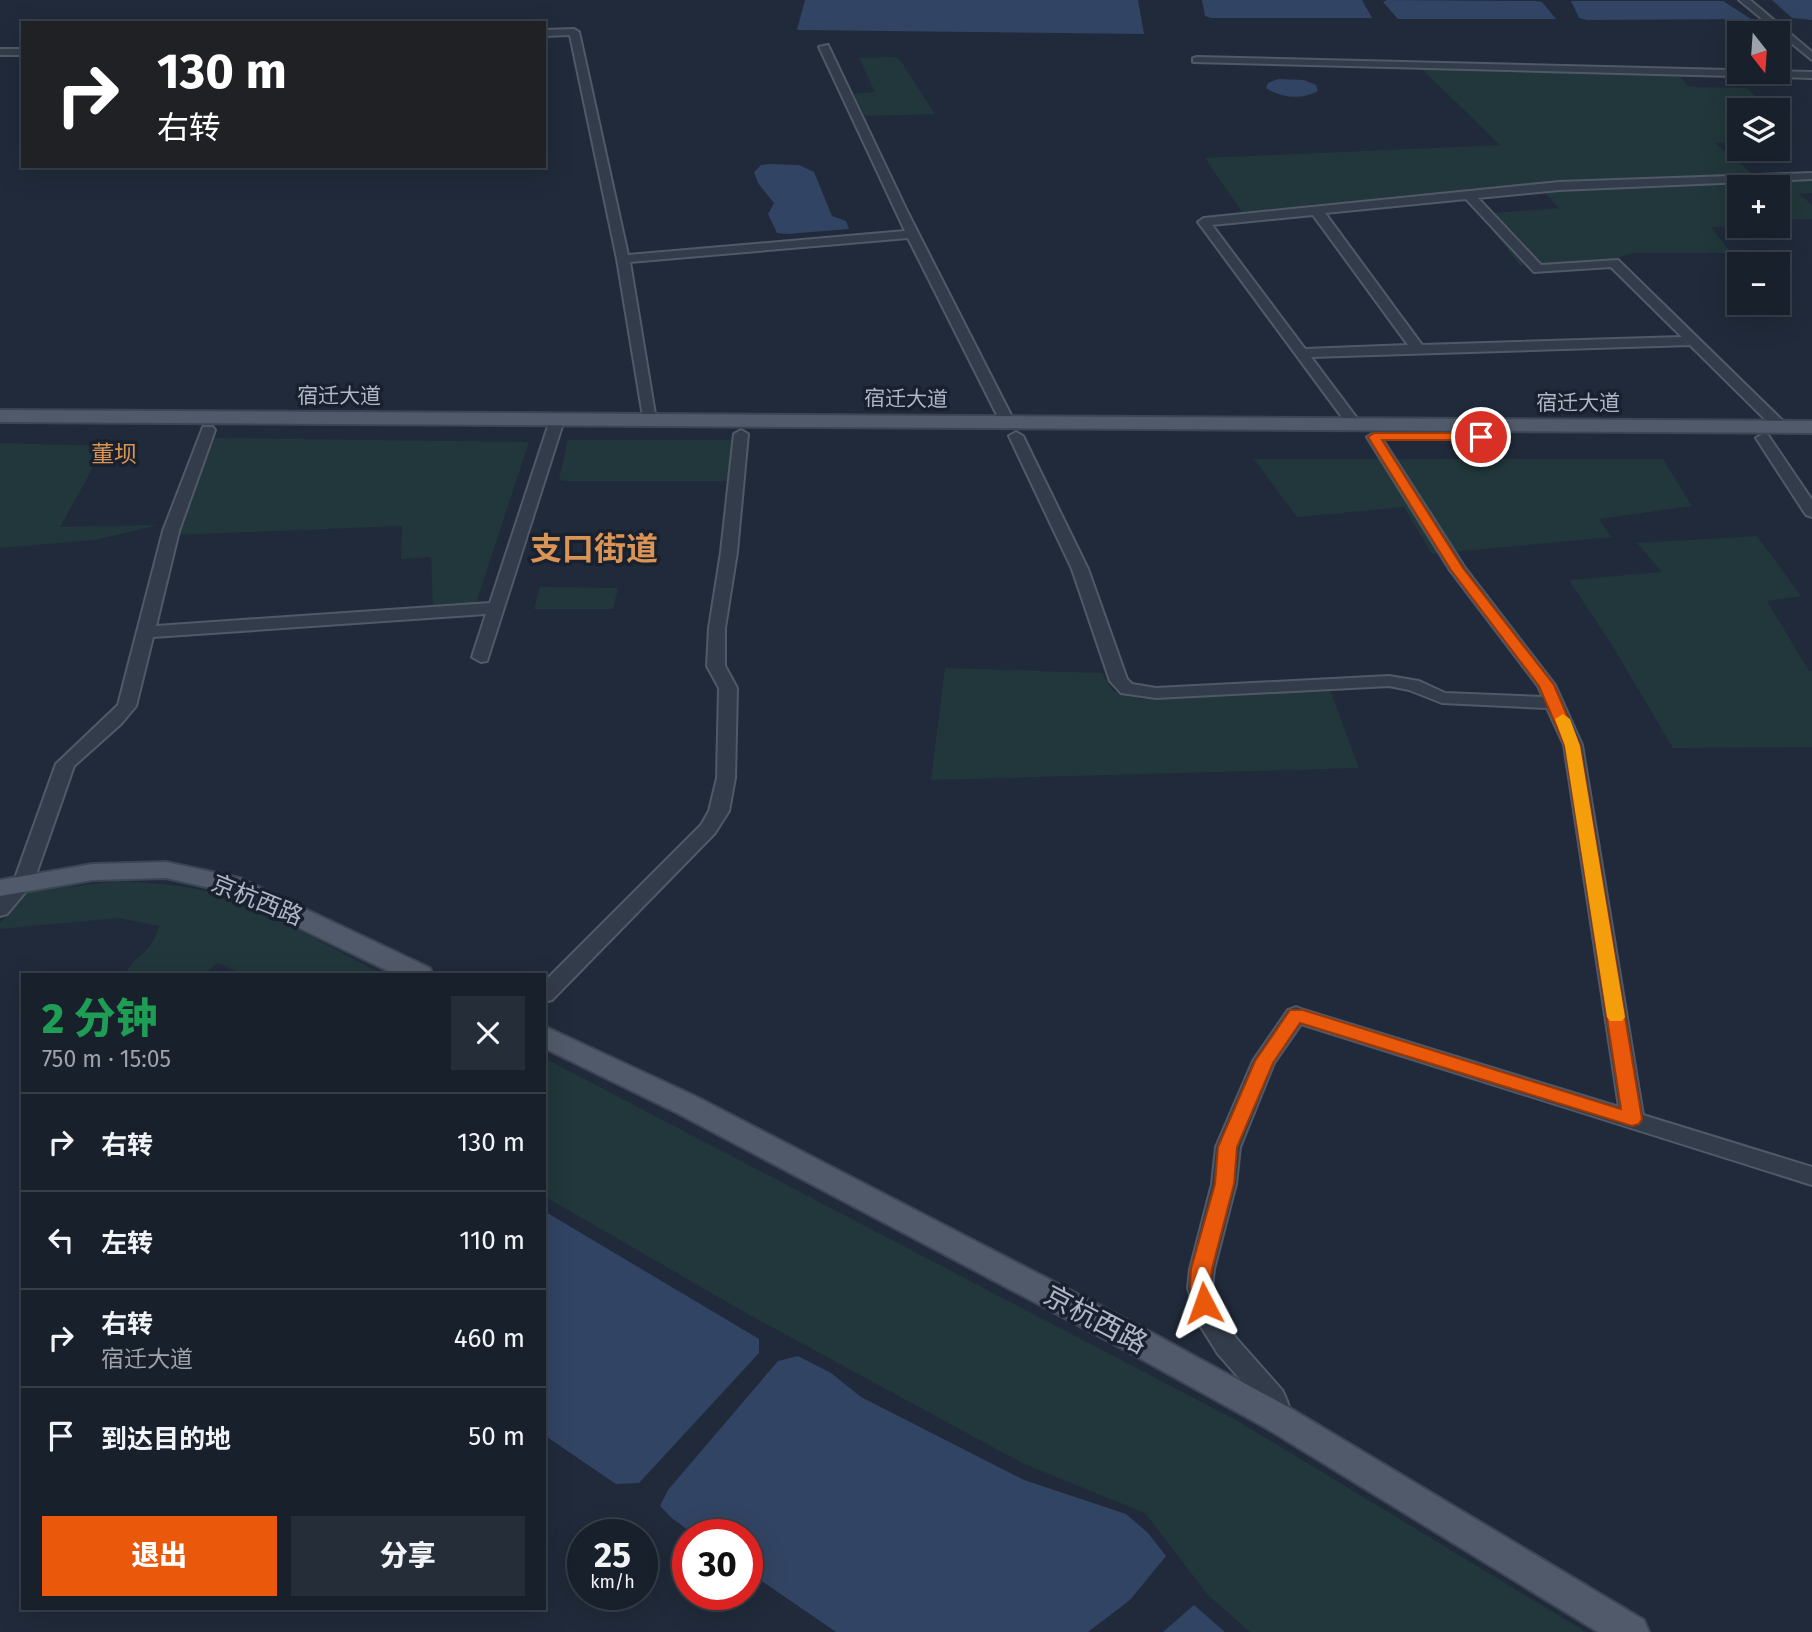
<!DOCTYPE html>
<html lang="zh">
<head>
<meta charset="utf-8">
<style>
  body { margin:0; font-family:"Fira Sans","Noto Sans SC",sans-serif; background:#252d38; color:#f1f3f6; height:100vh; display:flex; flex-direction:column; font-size:26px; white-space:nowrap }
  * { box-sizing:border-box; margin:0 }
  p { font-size:23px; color:#9fa3a9 }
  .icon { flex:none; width:38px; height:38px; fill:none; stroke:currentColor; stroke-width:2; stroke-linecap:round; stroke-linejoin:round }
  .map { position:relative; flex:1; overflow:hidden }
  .details { position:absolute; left:21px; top:973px; width:525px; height:637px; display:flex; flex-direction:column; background:#18202c; border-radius:0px; box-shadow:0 7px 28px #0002,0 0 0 2px #363e48 }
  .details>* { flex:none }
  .hud { position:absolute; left:21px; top:21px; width:525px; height:147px; border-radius:0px; box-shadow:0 7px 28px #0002,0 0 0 2px #363e48; background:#202124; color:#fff; overflow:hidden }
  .needle { width:46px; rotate:163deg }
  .controls { position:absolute; left:1727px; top:21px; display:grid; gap:14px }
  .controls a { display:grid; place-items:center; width:63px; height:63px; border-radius:0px; background:#18202c; box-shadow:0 7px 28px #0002,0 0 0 2px #363e48; font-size:35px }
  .speed { position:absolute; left:567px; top:1519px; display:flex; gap:14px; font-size:35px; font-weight:700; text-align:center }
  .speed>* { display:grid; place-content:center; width:91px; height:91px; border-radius:50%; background:#18202c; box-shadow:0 7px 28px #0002,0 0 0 2px #363e48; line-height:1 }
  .speed small { font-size:18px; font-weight:400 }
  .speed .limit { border:10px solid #d22; background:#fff; color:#111 }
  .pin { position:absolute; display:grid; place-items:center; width:60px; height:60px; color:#fff; margin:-30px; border:4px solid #fff; border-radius:50%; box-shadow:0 2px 7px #0007 }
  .me { position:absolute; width:77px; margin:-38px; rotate:356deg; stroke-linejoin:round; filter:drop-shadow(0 0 5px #0008) }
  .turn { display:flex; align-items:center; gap:24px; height:147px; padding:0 21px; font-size:32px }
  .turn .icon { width:91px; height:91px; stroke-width:2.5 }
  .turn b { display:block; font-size:49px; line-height:60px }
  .round { display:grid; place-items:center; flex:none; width:74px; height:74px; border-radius:0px; background:#252d38 }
  .summary { display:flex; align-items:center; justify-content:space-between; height:119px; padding:0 21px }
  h1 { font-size:42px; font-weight:800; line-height:52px; color:#1e9e55 }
  .primary-button { display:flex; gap:14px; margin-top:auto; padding:14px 21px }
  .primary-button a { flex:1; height:80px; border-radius:0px; background:#ea580c; color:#fff; font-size:28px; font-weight:800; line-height:80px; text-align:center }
  .primary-button a+a { background:#252d38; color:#f1f3f6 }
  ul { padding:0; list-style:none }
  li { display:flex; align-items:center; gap:21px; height:98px; padding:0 21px; border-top:2px solid #363e48 }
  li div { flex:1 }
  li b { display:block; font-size:26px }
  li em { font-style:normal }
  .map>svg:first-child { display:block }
</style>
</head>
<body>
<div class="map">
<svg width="1812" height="1632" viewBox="0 0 1812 1632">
  <rect width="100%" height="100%" fill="#202a3a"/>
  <!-- green -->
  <path fill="#22373b" d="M896 57 902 63 935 114 865 116 854 94 875 92 859 58Z
    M1420 67 1678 75 1689 87 1747 88 1771 110H1740L1739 142 1715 143 1760 180 1812 179V193L1799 194 1812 205V219L1778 220V187H1740V226H1744L1711 227 1731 253H1633L1611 260 1520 265 1479 214 1559 208 1538 186 1244 215 1205 158 1500 145Z
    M210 438 529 442 475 606 433 609 431 557 401 559 402 526 175 535Z
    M568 440H735L732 481H564L559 480Z
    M0 443 105 446 60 527 158 525 95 540 0 548Z
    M1254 459H1663L1692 506 1599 519 1611 537 1432 554 1404 507 1297 517Z
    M1757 536 1801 596 1767 601 1809 671H1812V747L1673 748 1612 645 1569 580 1662 572 1637 543Z
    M540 587 618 588 613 609H534Z
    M945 668 1102 673 1113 691 1140 699 1330 690 1359 768 931 780Z
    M117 881C150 883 186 884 218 895 276 915 330 947 384 975H245L217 963 204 975H126C131 956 153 954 159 926L119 918 0 929V923L27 892Z
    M544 1058 1236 1420 1586 1632H1250L1208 1595 1145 1513 1024 1464 746 1313 544 1196Z"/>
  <!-- water -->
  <path fill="#324463" d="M805 0H1138L1144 34 797 30Z
    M1202 0H1362L1372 18H1211L1205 16Z
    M1387 0 1535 1 1542 2 1556 19H1398L1383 2Z
    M1772 0H1812V20L1792 18Z
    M1571 1H1723L1751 19 1587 20 1579 18Z
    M1278 79 1304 80 1316 85 1318 91C1303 100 1281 98 1266 88L1268 83Z
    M769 164 799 165 814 172 832 216 846 221 849 229 787 234 777 233 768 214 774 203 758 183 754 172 761 165Z
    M544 1211 759 1339V1353L639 1483 616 1484 544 1435Z
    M798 1356 831 1373 861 1397 1024 1480 1126 1514 1148 1533 1166 1556 1130 1600 1088 1632H836L747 1571V1535H695L673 1519 660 1506 668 1490 778 1361Z
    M1194 1605 1225 1632H1163Z"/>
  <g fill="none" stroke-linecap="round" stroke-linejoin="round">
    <!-- minor casing -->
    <g stroke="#515968" stroke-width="4">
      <path id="minor" d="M1739 0H1750L1812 52V60Z
        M574 29 579 32 628 255 905 231 819 47 828 45 908 213 1015 423 1013 426 1008 427 1001 423 908 238 630 262 656 420 649 424 644 423 617 259 570 35 544 36V30Z
        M0 49H23V55H0Z
        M1197 57 1812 72V78L1193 62V58Z
        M1812 173V179L1559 190 1478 198 1541 265 1618 260 1786 424 1788 427 1786 430H1776L1690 345 1311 357 1362 425 1355 429 1350 428 1198 222 1204 218 1559 182ZM1466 199 1534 272 1611 267 1682 337 1422 345 1325 213ZM1313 215 1408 345 1305 349 1212 225Z
        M557 416 564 420 487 661 481 662 472 657 486 614 153 637 136 706 121 724 74 766 33 883 7 914 0 916V896L14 881 56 764 118 705 163 531 203 427H213L215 430 179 531 156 626 490 603 550 420Z
        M741 430 748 434 737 552 725 628V666L737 688 735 778 729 811 715 833 552 1000 544 1002V982L701 825 709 811 717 778 719 688 707 666 709 628 721 552 734 434Z
        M1016 432 1023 436 1088 569 1127 679 1132 684 1156 688 1389 676 1419 681 1445 693 1543 697 1538 686 1450 570 1367 437 1374 433 1379 434 1465 568 1555 685 1582 745 1643 1115 1812 1167V1185L1301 1024 1274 1063 1240 1147 1236 1184 1214 1269 1212 1288 1220 1314 1236 1338 1282 1390C1288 1402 1293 1414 1287 1426L1278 1429 1269 1426 1261 1403 1218 1354 1199 1324 1188 1288 1190 1269 1212 1184 1216 1147 1253 1061 1288 1010 1296 1007 1304 1010 1619 1107 1564 745 1547 708 1442 703 1409 690 1389 686 1156 698 1121 693 1110 681 1072 569 1009 436Z
        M1763 434 1768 435 1812 500V517L1806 515 1756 438Z"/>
    </g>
    <!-- major casing -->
    <g stroke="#3d4554" stroke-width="4">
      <path id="major" d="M0 410 1812 421V433L0 422Z
        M166 862 240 878 430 968 433 975H396L224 891 166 878 93 880 0 896V880L93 864Z
        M544 1026 697 1097 1147 1330 1290 1408 1644 1620 1649 1632H1598L1266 1428 1125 1350 677 1113 544 1048Z"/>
    </g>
    <!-- minor -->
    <use href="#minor" fill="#333c4a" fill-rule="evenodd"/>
    <!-- major -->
    <use href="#major" fill="#515a6a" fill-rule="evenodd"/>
  </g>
  <!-- route -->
  <path fill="#ea580c" stroke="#983908" stroke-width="2" d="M1481 433 1487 437 1485 440H1382L1463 568 1554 685 1580 746 1642 1119 1639 1124 1632 1126 1300 1023 1273 1063 1237 1147 1234 1184 1212 1269 1210 1288 1215 1303 1212 1309 1204 1311 1197 1309 1190 1288 1191 1269 1215 1184 1218 1147 1255 1061 1290 1010H1303L1621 1109 1565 746 1539 686 1451 570 1368 437 1374 433Z"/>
  <!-- slow -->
  <path fill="#f59e0b" d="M1563 714 1570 719 1580 746 1625 1017 1622 1021H1610L1607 1017 1565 746 1555 719Z"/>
  <g text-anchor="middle" stroke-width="7" stroke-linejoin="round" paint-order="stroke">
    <!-- far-street labels -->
    <g font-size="21" fill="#aeb6c7" stroke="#19212f">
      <text x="339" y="403">宿迁大道</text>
      <text transform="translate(906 399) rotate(1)" y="7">宿迁大道</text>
      <text x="1578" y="410">宿迁大道</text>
    </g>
    <!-- far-quarter labels -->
    <g font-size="23" fill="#da9556" stroke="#19212f">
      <text x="114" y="462">董坝</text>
    </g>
    <!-- street labels -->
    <g font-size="24" fill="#aeb6c7" stroke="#19212f">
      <text transform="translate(257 900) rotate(22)" y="8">京杭西路</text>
    </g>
    <!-- near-street labels -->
    <g font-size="28" fill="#aeb6c7" stroke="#19212f">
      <text transform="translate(1096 1319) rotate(28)" y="10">京杭西路</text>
    </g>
    <!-- district labels -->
    <g font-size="32" font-weight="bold" fill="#da9556" stroke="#19212f">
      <text x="594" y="560">支口街道</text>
    </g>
  </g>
</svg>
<div class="controls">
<a><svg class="needle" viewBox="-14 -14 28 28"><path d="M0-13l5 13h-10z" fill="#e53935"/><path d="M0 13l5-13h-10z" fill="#9fa3a9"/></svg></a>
<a><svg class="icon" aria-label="layers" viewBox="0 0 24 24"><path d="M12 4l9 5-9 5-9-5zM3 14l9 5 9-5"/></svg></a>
<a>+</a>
<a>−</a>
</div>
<div class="speed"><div>25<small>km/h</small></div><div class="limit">30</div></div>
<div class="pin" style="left:1481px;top:437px;background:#d93025"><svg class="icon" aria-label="arrive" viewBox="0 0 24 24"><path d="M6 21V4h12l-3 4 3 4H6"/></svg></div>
<svg class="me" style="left:1204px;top:1303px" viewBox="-20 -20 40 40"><path d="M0-17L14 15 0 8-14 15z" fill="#ea580c" stroke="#fff" stroke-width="4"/></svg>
<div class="hud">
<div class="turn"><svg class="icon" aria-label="right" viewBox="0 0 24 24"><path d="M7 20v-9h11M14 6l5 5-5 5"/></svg><div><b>130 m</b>右转</div></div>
</div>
<section class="details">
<div class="summary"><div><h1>2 分钟</h1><p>750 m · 15:05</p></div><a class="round"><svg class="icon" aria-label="close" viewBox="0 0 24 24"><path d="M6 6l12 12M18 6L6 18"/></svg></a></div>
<ul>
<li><svg class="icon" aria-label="right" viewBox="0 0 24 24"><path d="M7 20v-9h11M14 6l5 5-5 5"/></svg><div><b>右转</b></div><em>130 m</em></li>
<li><svg class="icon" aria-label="left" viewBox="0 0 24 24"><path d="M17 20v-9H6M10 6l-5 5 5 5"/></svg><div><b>左转</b></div><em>110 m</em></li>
<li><svg class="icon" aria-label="right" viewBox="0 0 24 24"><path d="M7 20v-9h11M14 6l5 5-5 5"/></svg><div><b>右转</b><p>宿迁大道</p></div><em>460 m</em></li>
<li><svg class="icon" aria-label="arrive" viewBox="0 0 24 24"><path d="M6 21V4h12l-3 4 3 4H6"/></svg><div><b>到达目的地</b></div><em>50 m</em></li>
</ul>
<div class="primary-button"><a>退出</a><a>分享</a></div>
</section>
</div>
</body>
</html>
